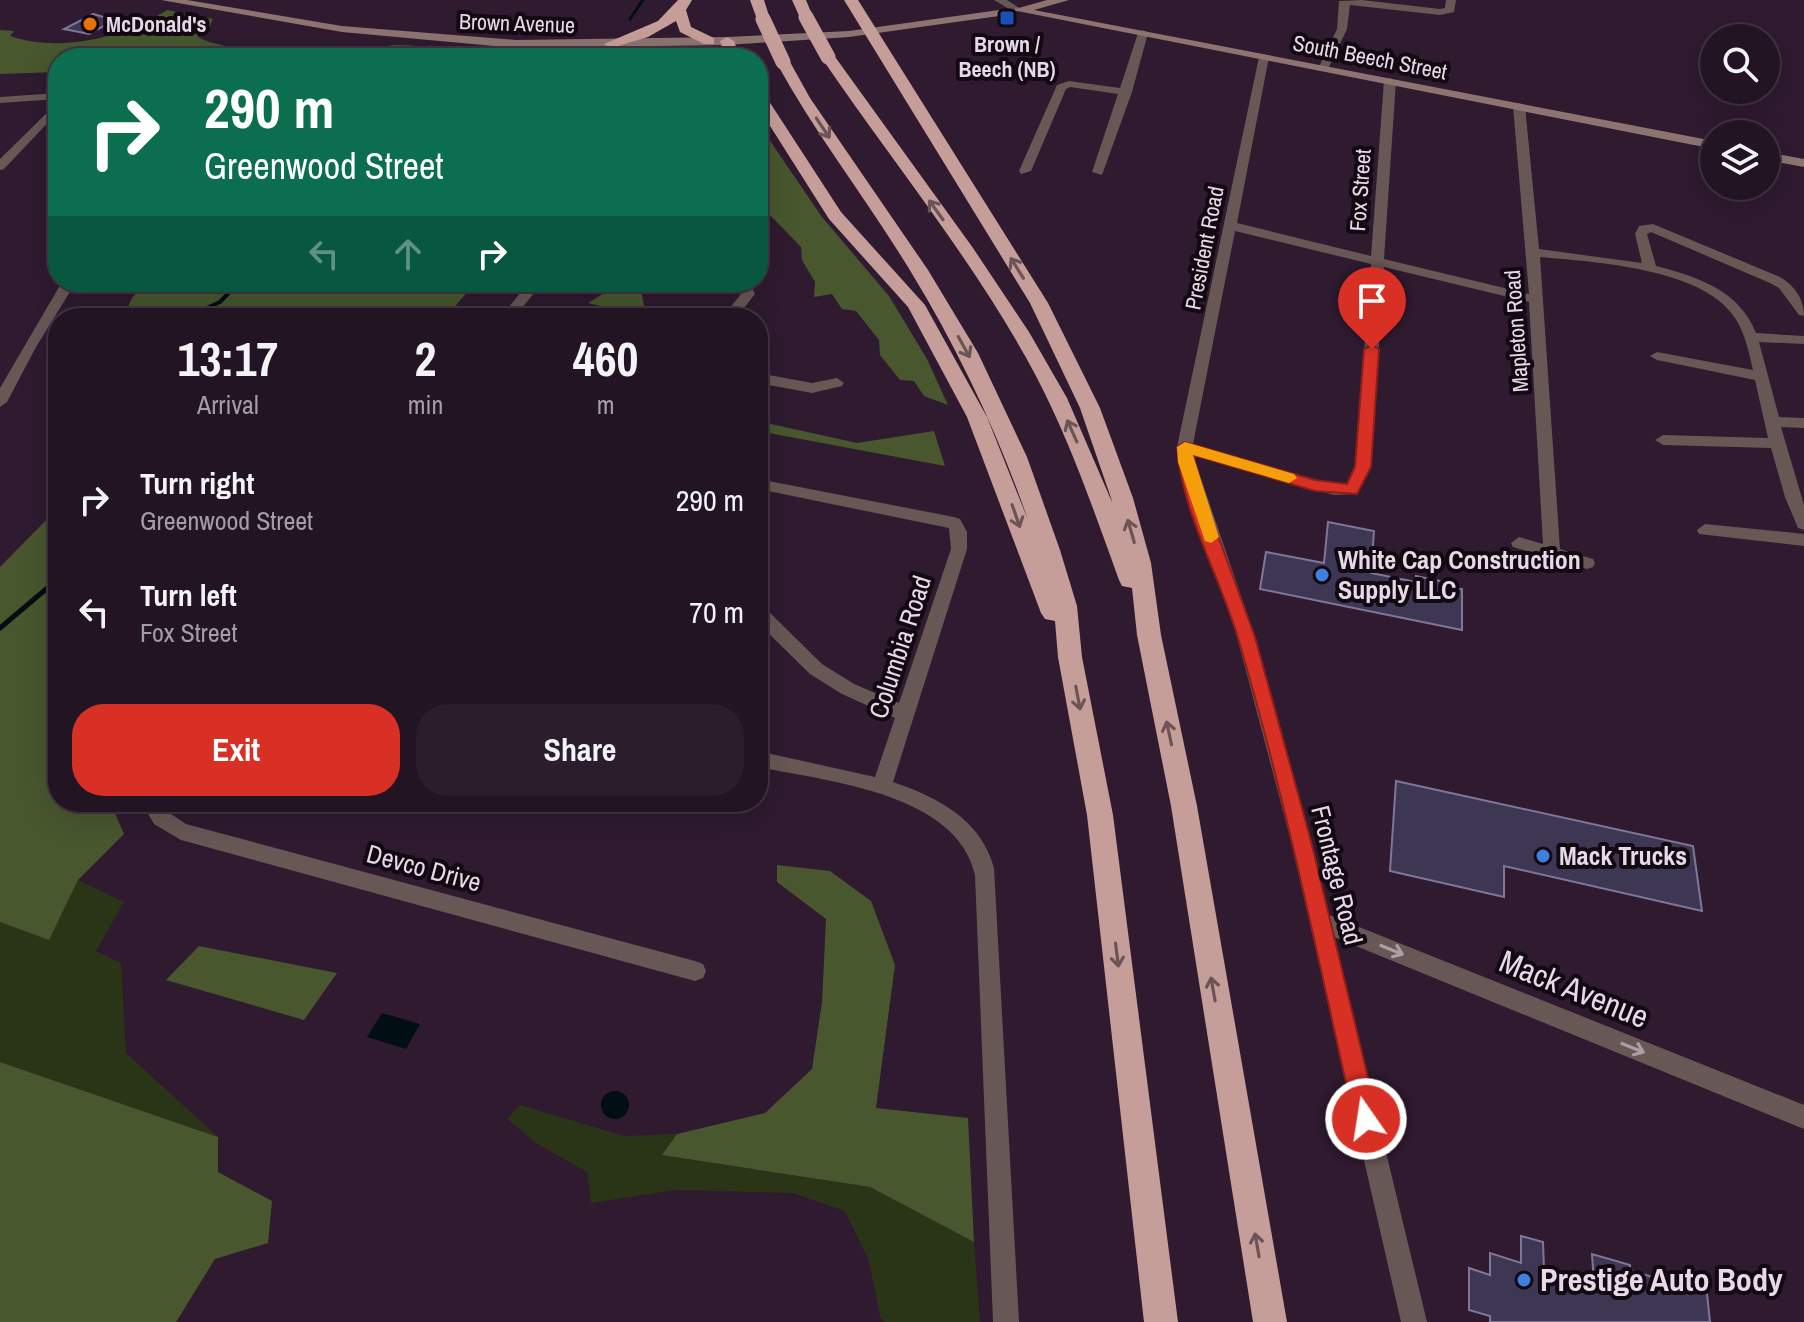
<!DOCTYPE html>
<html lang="en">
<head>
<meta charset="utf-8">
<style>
  body { margin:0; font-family:"Archivo Narrow",sans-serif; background:#2b1d2b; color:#f1f3f6; height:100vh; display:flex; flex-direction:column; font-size:30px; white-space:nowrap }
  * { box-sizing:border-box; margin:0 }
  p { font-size:26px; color:#a39ea6 }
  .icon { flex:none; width:44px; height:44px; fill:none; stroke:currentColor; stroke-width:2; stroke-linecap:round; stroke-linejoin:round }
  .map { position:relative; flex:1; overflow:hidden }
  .details { position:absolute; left:48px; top:308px; width:720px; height:504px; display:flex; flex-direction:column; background:#231423; border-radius:32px; box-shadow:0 8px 32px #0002,0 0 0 2px #403341 }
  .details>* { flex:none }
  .banner { position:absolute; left:48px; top:48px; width:720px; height:244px; border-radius:32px; box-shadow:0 8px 32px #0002,0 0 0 2px #403341; background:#0b6e4f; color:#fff; overflow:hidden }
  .tools { position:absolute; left:1700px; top:24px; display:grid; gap:16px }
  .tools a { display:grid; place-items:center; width:80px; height:80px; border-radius:50%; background:#231423; box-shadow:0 8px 32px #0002,0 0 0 2px #403341; font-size:40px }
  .pin { position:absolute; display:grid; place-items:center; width:68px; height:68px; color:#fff; margin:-82px -34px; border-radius:50% 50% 50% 0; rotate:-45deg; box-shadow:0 0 8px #0007 }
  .pin .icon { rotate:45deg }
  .me { position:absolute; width:88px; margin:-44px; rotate:347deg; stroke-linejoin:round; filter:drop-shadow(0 0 6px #0008) }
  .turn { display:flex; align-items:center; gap:28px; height:168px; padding:0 24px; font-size:36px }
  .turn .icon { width:104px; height:104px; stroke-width:2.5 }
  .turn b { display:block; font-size:56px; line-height:68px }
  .lanes { display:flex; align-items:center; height:76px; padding:0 24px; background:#0003; justify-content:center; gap:40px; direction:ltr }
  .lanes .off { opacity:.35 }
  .eta { display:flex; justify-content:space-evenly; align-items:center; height:136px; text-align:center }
  .eta b { font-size:48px; font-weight:700; line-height:56px }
  .button { display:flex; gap:16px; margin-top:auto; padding:16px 24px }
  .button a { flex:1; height:92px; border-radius:32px; background:#d93025; color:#fff; font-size:32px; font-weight:700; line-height:92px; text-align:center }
  .button a+a { background:#2b1d2b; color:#f1f3f6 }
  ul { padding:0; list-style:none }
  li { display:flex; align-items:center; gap:24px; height:112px; padding:0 24px }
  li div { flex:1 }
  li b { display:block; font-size:30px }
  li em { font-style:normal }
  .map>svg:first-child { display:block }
</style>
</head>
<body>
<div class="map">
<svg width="1804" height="1322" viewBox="0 0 1804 1322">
  <rect width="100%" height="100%" fill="#2f1a2f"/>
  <!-- green -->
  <path fill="#2a3517" d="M78 880 124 902 96 951 121 963 126 1053 218 1137 0 1062V922L49 939Z
    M520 1105 624 1136 677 1134 662 1155 870 1187 974 1242 980 1322H884L880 1316 869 1261 845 1211 793 1193 675 1190 591 1203 587 1172 536 1143 507 1119Z"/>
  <!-- forest -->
  <path fill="#48572e" d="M167 10 213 19 209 28 197 36C218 53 344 59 373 53 381 52 386 45 395 45 417 45 440 48 462 52L368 58H58V72L0 74V30L14 31 10 36C60 53 123 38 167 10Z
    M758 123 822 217 889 296 927 359 948 405 924 396 914 381 900 380 880 355 879 340 856 311 842 309 832 294 814 297 815 282 802 260 801 247 764 209H758Z
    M147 282H476L445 318H123L132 298Z
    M615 282H669L665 286 641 290 644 306 628 312 588 303 606 292Z
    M758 421 857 443 934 431 945 466 758 431Z
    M58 508V802H110L124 834 78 880 49 940 0 922V567Z
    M777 865 830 871 871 901 895 965 876 1108 968 1118 974 1242 870 1187 662 1155 677 1134 765 1113 812 1069 822 1002 826 919 777 882Z
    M199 946 337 973 304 1020 166 980Z
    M0 1062 218 1137V1172L272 1201 268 1243 215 1259 176 1322H0Z"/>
  <!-- water -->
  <path fill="#010f14" d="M382 1013 420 1024 406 1049 367 1037Z
    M601 1105a14 14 0 1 1 28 0a14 14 0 1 1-28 0Z"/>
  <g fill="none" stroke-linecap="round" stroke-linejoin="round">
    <!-- stream-far2 -->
    <path stroke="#010f14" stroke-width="3" d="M630 19 643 0"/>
    <!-- stream-far1 -->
    <path stroke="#010f14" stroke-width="4" d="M200 318 198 312 220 302 239 282"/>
    <!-- stream -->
    <path stroke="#010f14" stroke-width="5" d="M0 628 58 579"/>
  </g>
  <!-- building -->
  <path fill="#3e3753" stroke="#7f7797" stroke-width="2" d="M93 14 115 20 89 34 64 29Z
    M1328 522 1374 531 1371 573 1416 582V576L1450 583V587L1462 589V630L1260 589 1266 552 1324 563Z
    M1396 781 1693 846 1702 911 1504 866V897L1390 871Z
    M1521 1236 1543 1242 1544 1269 1594 1284 1592 1254 1630 1265V1270L1707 1294 1710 1322H1490V1316L1469 1310V1268L1490 1275V1253L1521 1263Z"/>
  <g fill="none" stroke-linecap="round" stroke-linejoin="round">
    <!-- street -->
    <path fill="#675755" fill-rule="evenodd" d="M994 0H1007L1023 10 1014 12Z
      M1362 0 1440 9 1445 8 1446 0H1456L1454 12 1440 15 1350 5 1347 29 1328 69 1319 71 1318 69 1337 29 1339 1Z
      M1143 30 1148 33 1132 92 1102 175 1092 172 1118 94 1070 87 1066 89 1031 171 1021 174 1019 171 1057 85 1069 81 1120 88 1138 33Z
      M512 42 521 44 502 57 470 58 495 52Z
      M1264 54 1269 57 1237 223 1371 256 1384 81 1390 78 1396 81 1384 259 1529 294 1513 106 1519 103 1525 106 1539 249 1642 263 1635 234 1639 226 1653 224 1780 277C1795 286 1804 299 1804 316L1799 315 1779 288 1770 283 1651 232 1647 234 1656 266C1698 277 1739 290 1756 333L1804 336V344L1759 342 1779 417 1804 418V428L1781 427 1804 505V530L1798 528 1785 497 1771 448 1663 445 1655 440 1663 435 1768 438 1755 380 1657 360 1650 356 1657 352 1753 370C1749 353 1745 333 1735 318 1703 268 1594 262 1540 257L1560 549 1593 559 1595 563 1593 567 1587 569 1513 547 1511 543 1519 537 1543 544 1529 302 1384 267 1371 467 1357 494 1334 495 1193 455 1255 637 1329 915 1804 1105V1129L1334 937 1427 1322H1401L1291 841 1237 637 1178 462 1177 447 1259 57ZM1235 231 1371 264 1355 467 1346 485H1334L1193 444Z
      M58 93V99L0 103V97Z
      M58 102V112L4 169 0 170V159Z
      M62 282H76L36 347 7 402 0 407V388Z
      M529 282H543L514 318H500Z
      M737 282H749L755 294 736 318H722L741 294Z
      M758 373 812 383 837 378 844 383 842 386 812 393 758 383Z
      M758 479 954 517 960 519 967 532V549L893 782C937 797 981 819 994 868L1019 1322H993L975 875C957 793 826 781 758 767V751L875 777 895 718 842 694 810 674 758 623V605L764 607 822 664 854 684 899 703 951 549 949 528 758 489Z
      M1705 524 1804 534V546L1699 534 1697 530Z
      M141 802H162L168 812 186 824 695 961 703 964 706 971 703 978 695 981 181 840 154 824Z"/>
    <!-- secondary -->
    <path fill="#8d7470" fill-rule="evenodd" d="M161 0H187L342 26 516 40 727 37 849 31 999 10 1005 13 999 16 849 37 727 45 516 48 342 32Z
      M1047 0H1069L1034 10 1714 141V149L1012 10Z
      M1766 152 1804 159V167L1766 160Z"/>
    <!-- highway -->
    <path fill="#c69e99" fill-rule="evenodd" d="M678 0H692L686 10 691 27 714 38V44H704L680 32 676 21 648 37 611 48 604 44 658 21Z
      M750 0H764L770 19 768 22H758Z
      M792 0H806L813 17 811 20H801Z
      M844 0H858L1048 303 1100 408 1133 498 1151 563 1161 635 1197 806 1287 1322H1253L1171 806 1137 635 1132 588 1122 586 1119 580C1094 511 1070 441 1036 376 976 263 893 163 821 57L823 54H833L973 248 1029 332 1067 398 1112 502 1111 498 1080 408 1030 303Z
      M727 37 734 41 740 58H726L720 41Z
      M783 58 790 62 810 98 928 270 978 353 1027 457 1060 550 1077 606 1082 657 1113 815 1178 1322H1144L1087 815 1058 657 1055 621 1045 619 1041 613 967 417 908 307 829 219 758 107V91L765 95 841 212 925 305 987 417 1028 520C998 433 959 351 911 272 868 201 816 135 776 62Z"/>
    <!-- highway-bridge -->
    <path stroke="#c69e99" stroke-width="15" d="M806 17 828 57
      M763 19 783 62"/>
  </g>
  <!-- one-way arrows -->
  <defs><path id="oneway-shaft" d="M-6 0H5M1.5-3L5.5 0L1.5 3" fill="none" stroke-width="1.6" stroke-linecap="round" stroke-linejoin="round" transform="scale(2)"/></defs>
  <g stroke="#6c5456">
    <use href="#oneway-shaft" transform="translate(823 128) rotate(56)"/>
    <use href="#oneway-shaft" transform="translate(936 210) rotate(-126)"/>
    <use href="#oneway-shaft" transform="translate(1017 268) rotate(-122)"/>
    <use href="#oneway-shaft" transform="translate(964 347) rotate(61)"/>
    <use href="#oneway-shaft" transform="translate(1072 431) rotate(-114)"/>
    <use href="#oneway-shaft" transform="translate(1016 516) rotate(71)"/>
    <use href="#oneway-shaft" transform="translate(1131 531) rotate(-106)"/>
    <use href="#oneway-shaft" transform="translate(1078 698) rotate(79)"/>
    <use href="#oneway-shaft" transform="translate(1169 733) rotate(-102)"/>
    <use href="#oneway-shaft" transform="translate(1117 955) rotate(83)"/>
    <use href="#oneway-shaft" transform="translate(1213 989) rotate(-100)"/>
    <use href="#oneway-shaft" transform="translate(1257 1245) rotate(-100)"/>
  </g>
  <g stroke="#ad9ea5">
    <use href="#oneway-shaft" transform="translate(1392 950) rotate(22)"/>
    <use href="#oneway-shaft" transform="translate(1633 1048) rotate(22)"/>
  </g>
  <!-- route -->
  <path fill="#d93025" stroke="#8d1f18" stroke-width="2" d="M1372 345 1379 349 1371 467 1357 494 1315 491 1193 455 1209 511 1255 637 1311 841 1378 1119 1374 1127 1366 1131 1358 1127 1354 1119C1318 958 1285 796 1238 638 1220 577 1181 510 1177 447L1185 442 1315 480 1347 484 1355 467 1364 349Z"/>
  <!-- slow -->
  <path fill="#f59e0b" d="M1185 442 1294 474 1297 478 1289 483 1193 455 1219 537 1211 543 1205 541 1178 462 1177 447Z"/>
  <!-- markers -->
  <rect fill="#1a4fb4" stroke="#120912" stroke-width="3" x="999" y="10" width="16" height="16" rx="4"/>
  <circle fill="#e8710a" stroke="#120912" stroke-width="3" cx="90" cy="24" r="8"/>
  <g fill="#3f7fe0" stroke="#120912" stroke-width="3">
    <circle cx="1322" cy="575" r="8"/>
    <circle cx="1543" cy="856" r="8"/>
    <circle cx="1524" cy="1280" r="8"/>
  </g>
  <g text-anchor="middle" stroke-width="8" stroke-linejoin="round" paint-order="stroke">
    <!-- far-street labels -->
    <g font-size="22" fill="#e7d9e7" stroke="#120912">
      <text transform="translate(517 23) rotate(2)" y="8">Brown Avenue</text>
      <text transform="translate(1370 57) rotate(11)" y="8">South Beech Street</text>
      <text transform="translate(1360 190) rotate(-86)" y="8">Fox Street</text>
      <text transform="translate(1204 248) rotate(-79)" y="8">President Road</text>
      <text transform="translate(1516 331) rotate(-94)" y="8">Mapleton Road</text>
    </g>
    <!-- far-poi labels -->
    <g font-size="22" font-weight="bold" fill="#e7d9e7" stroke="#120912" text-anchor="start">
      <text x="106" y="32">McDonald's</text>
      <text x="1007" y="52" text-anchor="middle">Brown /<tspan x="1007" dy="25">Beech (NB)</tspan></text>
    </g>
    <!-- poi labels -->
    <g font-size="26" font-weight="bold" fill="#e7d9e7" stroke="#120912" text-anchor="start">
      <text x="1338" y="569">White Cap Construction<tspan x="1338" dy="30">Supply LLC</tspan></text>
      <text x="1559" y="865">Mack Trucks</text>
    </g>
    <!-- street labels -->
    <g font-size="26" fill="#e7d9e7" stroke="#120912">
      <text transform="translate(900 647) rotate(-72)" y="9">Columbia Road</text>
      <text transform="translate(424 868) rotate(15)" y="9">Devco Drive</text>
      <text transform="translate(1337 875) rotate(76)" y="9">Frontage Road</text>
    </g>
    <!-- near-street labels -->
    <g font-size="32" fill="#e7d9e7" stroke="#120912">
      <text transform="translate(1574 989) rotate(22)" y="11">Mack Avenue</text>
    </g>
    <!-- near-poi labels -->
    <g font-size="32" font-weight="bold" fill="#e7d9e7" stroke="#120912" text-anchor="start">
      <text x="1540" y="1291">Prestige Auto Body</text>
    </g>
  </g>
</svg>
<div class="tools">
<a><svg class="icon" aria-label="search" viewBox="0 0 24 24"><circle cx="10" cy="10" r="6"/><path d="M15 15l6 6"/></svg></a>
<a><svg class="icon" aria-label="layers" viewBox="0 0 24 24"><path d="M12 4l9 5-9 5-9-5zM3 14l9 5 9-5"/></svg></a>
</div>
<div class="pin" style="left:1372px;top:349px;background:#d93025"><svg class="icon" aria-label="arrive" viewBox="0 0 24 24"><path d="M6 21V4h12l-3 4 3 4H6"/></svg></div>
<svg class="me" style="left:1366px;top:1119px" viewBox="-20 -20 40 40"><circle r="17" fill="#d93025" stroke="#fff" stroke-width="3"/><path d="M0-11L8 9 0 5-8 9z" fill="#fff"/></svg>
<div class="banner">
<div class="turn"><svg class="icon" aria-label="right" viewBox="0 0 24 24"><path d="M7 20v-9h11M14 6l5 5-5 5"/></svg><div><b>290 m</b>Greenwood Street</div></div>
<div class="lanes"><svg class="icon off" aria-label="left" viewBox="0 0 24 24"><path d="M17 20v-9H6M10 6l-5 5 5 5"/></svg><svg class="icon off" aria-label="ahead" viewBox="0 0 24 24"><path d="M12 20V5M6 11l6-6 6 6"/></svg><svg class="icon" aria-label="right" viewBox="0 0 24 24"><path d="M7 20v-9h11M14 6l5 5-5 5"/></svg></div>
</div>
<section class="details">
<div class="eta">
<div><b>13:17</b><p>Arrival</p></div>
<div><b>2</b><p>min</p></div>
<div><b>460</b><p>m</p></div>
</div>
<ul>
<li><svg class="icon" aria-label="right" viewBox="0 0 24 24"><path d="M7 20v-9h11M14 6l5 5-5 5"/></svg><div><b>Turn right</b><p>Greenwood Street</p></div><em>290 m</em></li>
<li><svg class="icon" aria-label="left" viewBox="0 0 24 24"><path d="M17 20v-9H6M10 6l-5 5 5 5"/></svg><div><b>Turn left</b><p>Fox Street</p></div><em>70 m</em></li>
</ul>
<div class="button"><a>Exit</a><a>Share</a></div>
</section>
</div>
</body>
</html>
